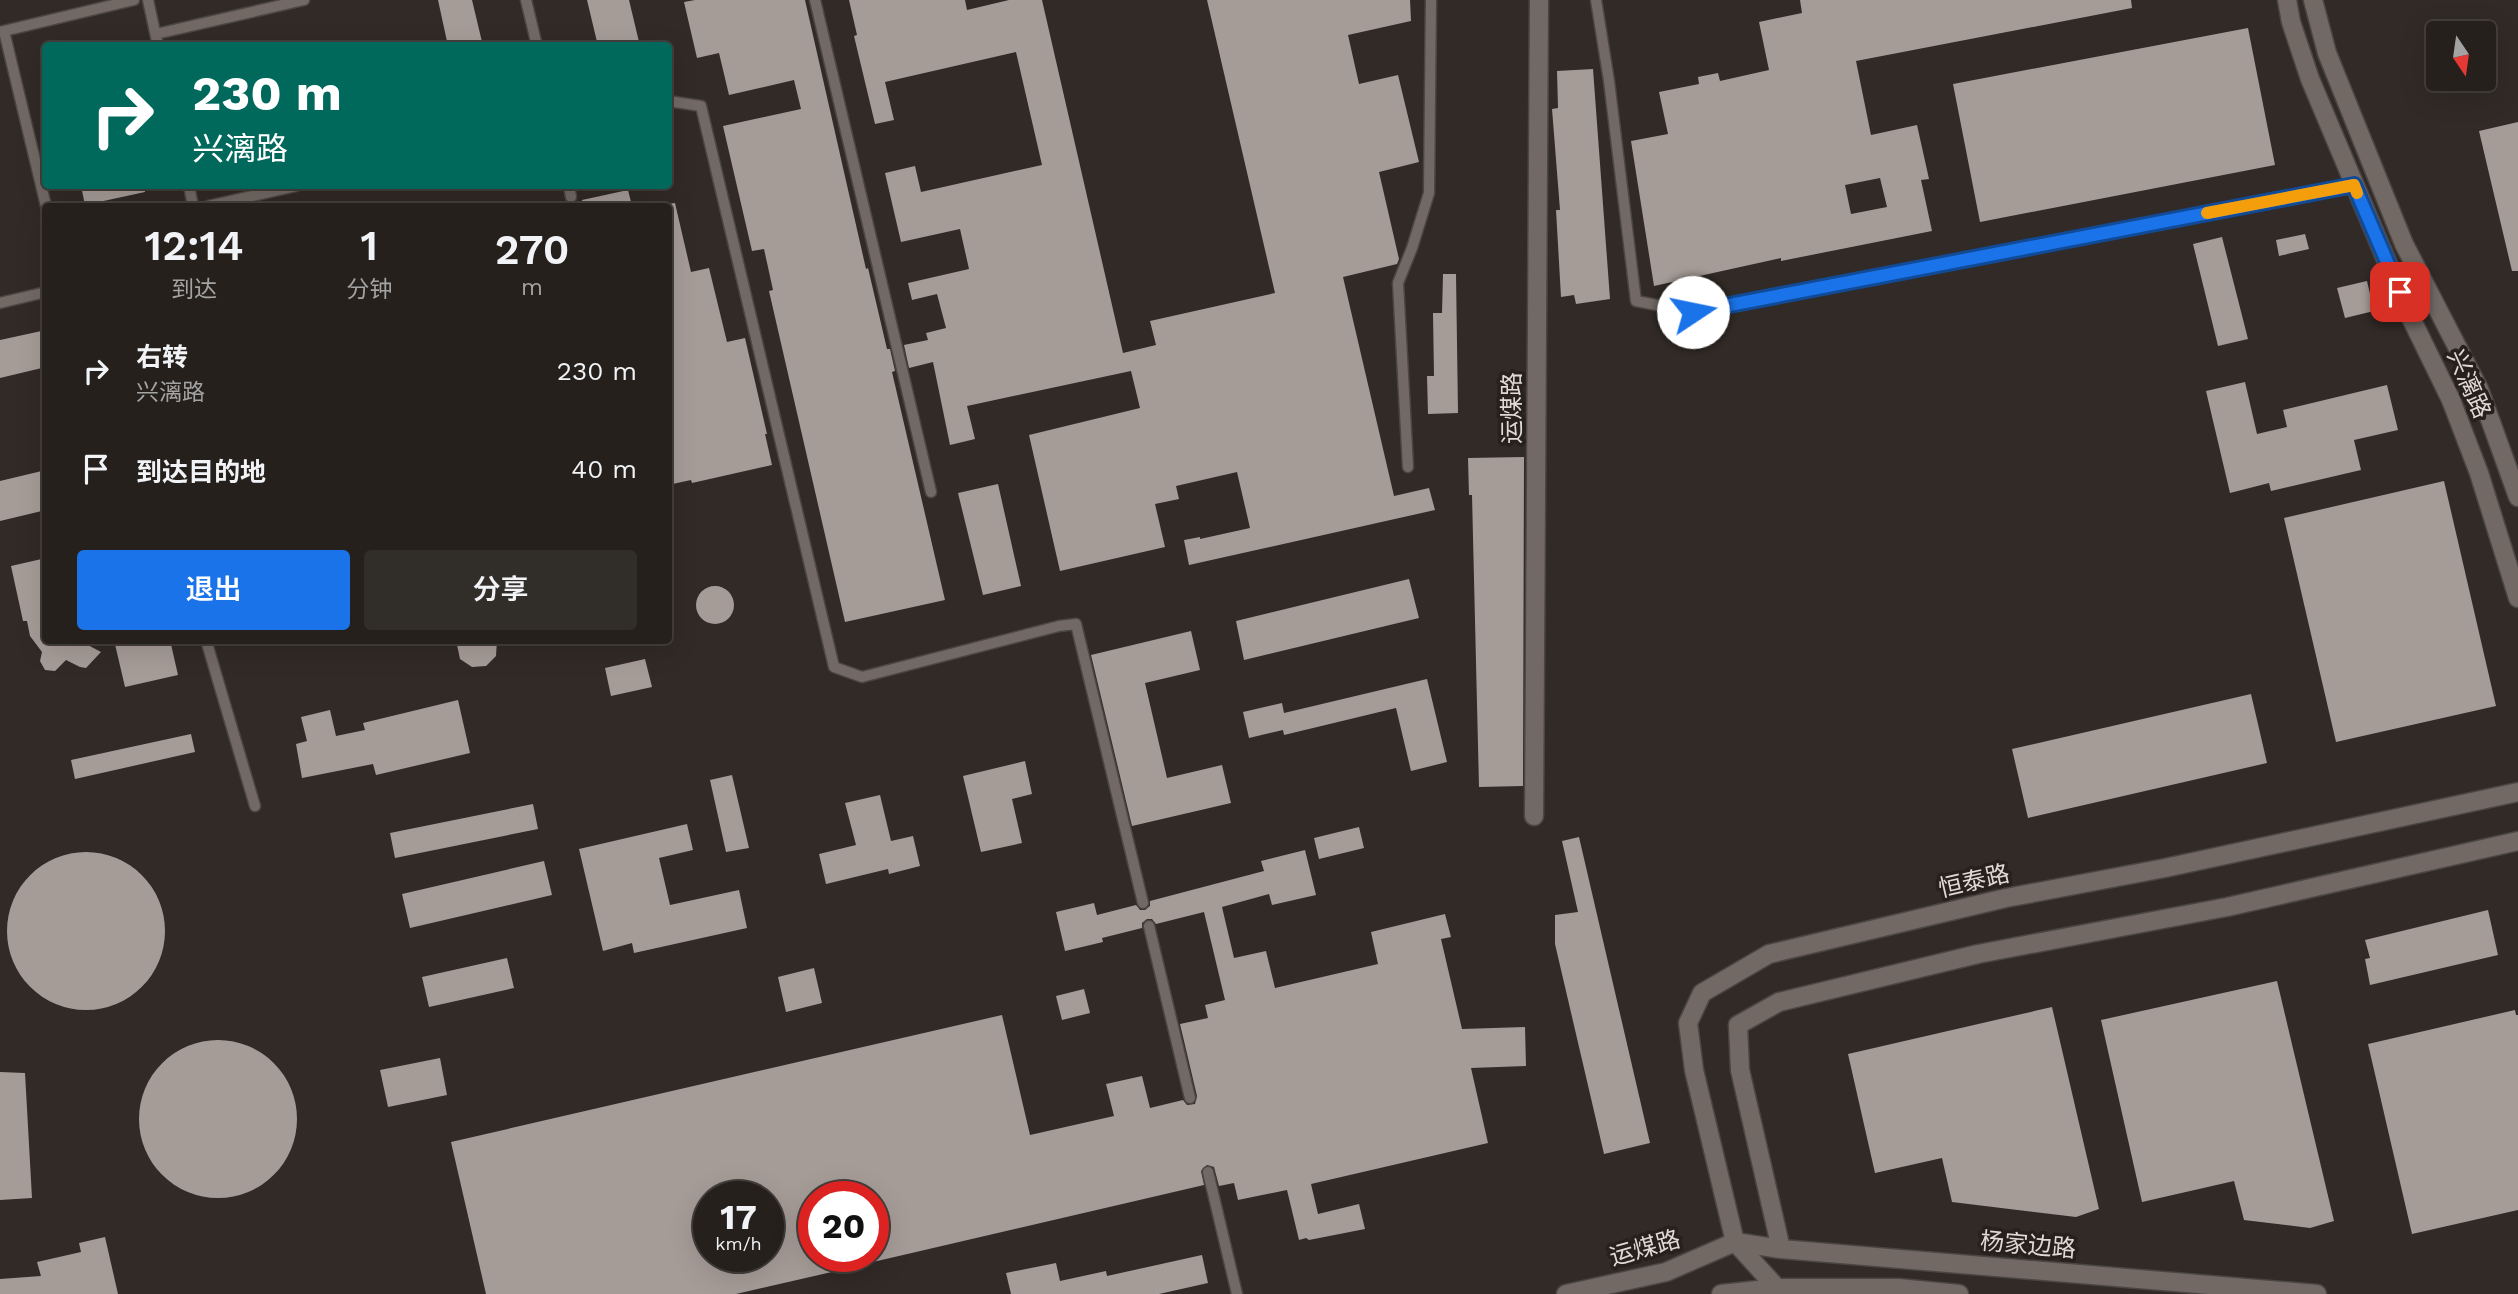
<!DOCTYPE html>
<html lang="zh">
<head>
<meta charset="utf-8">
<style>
  body { margin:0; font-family:"Work Sans","Noto Sans SC",sans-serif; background:#312d29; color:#f1f3f6; height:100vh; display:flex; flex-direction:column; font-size:26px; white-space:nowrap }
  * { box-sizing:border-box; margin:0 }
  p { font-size:23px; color:#a3a3a3 }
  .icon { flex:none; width:38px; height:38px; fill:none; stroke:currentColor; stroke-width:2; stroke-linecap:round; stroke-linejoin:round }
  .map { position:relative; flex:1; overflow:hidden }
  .sheet { position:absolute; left:42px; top:203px; width:630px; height:441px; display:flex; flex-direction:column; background:#25201c; border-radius:7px; box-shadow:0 7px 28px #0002,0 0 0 2px #423e3b }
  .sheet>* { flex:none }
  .banner { position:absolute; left:42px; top:42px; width:630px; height:147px; border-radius:7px; box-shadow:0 7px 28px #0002,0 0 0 2px #423e3b; background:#00695c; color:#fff; overflow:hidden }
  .needle { width:46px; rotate:167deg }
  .tools { position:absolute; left:2426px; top:21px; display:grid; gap:14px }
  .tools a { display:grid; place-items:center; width:70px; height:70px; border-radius:7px; background:#25201c; box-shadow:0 7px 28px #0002,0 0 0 2px #423e3b; font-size:35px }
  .speed { position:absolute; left:693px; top:1181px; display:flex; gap:14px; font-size:35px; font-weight:700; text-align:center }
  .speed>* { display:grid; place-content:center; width:91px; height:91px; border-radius:50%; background:#25201c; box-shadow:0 7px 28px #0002,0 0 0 2px #423e3b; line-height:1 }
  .speed small { font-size:18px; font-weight:400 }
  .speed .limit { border:10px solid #d22; background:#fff; color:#111 }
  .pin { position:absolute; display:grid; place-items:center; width:60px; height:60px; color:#fff; margin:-30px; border-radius:14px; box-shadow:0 4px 10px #0006 }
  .me { position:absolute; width:77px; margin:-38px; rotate:79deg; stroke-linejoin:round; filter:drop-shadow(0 0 5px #0008) }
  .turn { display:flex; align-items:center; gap:24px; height:147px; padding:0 35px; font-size:32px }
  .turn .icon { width:91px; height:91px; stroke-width:2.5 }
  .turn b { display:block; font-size:49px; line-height:60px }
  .eta { display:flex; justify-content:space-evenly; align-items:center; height:119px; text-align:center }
  .eta b { font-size:42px; font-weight:600; line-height:49px }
  .action { display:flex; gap:14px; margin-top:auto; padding:14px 35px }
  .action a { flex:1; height:80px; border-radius:7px; background:#1a73e8; color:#fff; font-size:28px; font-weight:600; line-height:80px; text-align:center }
  .action a+a { background:#312d29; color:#f1f3f6 }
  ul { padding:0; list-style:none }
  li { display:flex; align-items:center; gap:21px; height:98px; padding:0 35px }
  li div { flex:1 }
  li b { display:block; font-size:26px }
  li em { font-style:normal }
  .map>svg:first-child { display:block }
</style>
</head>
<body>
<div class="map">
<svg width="2518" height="1294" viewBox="0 0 2518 1294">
  <rect width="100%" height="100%" fill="#312a26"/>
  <!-- building -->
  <path fill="#a69c97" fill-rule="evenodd" d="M438 0H472L483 46H448Z
    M587 0H629L640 46H598Z
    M695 0H805L866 269 868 268 887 349H890L895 371 892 372 945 600 845 622 769 291 773 290 764 249 752 251 723 126 801 109 794 80 729 95 719 53 697 58 684 2Z
    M849 0H965L967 10 1009 0H1042L1123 353 1156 345 1150 321 1275 293 1207 0H1410L1411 21 1348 35 1359 84 1398 75 1419 162 1379 172 1399 259 1397 264 1343 277 1394 496 1429 488 1435 510 1189 565 1184 540 1200 537V539L1250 528 1237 472 1176 486 1179 499 1155 504 1165 547 1060 571 1029 435 1140 408 1131 371 967 406 975 439 950 445 933 362 909 368 904 345 928 340 926 333 946 328 937 294 912 300 908 283 969 269 960 229 901 242 885 173 915 166 921 192 1042 165 1016 52 885 82 894 120 875 124 854 36 857 35Z
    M1800 0H2131L2132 8 1856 61 1871 135 1917 125 1929 179 1921 180 1932 231 1781 261V258L1654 286 1631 141 1668 134 1659 92 1699 84 1698 77 1718 73 1720 81 1769 70 1759 22 1802 13ZM1880 178 1887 207 1851 214 1845 185Z
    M2248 28 2275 165 1980 222 1953 84Z
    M1593 69 1610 299 1576 304 1574 295 1561 297 1556 210H1560L1552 109 1558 108 1557 71Z
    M2518 122V271H2512L2479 131Z
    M81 186H144L145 192 85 205Z
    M628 190 632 206H583L582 200Z
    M675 203 691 272 709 268 727 342 745 338 767 434H765L772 465 692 483 691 480 668 485V204Z
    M2305 234 2309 249 2279 256 2276 240Z
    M2222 237 2248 339 2218 346 2193 244Z
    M1443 274H1456L1458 413 1428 414 1427 376H1434L1433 313H1442Z
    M2367 281 2374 311 2345 318 2337 288Z
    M46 330V367L0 378V340Z
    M2245 382 2257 434 2287 427 2283 410 2387 385 2398 430 2354 440 2361 470 2271 491 2269 483 2230 493 2206 391Z
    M1524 457 1523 786 1479 787 1472 495H1469L1468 458Z
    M46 470V510L0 521V481Z
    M2444 481 2496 706 2336 742 2284 518Z
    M998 484 1021 586 983 595 958 493Z
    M46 558V644H86L101 652 86 668 80 667 66 660 55 671 45 670 40 661 42 652 30 636 27 621H23L11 566Z
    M1409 579 1419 618 1244 660 1236 621Z
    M696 605a19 19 0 1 1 38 0a19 19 0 1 1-38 0Z
    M1191 631 1200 670 1145 683 1167 778 1222 765 1231 803 1132 826 1091 655Z
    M114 640H170L178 675 125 687Z
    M456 640H497L496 656 486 666 472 667 460 659Z
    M645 659 652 687 611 696 605 668Z
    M1427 679 1447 762 1411 771 1396 708 1284 735 1283 730 1249 738 1243 712 1282 703 1284 713Z
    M2251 694 2267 763 2028 818 2012 749Z
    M458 700 470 753 376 775 373 764 302 778 296 744 307 741 301 717 330 710 336 736 365 730 363 723Z
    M191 734 195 752 75 779 71 760Z
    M1025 761 1032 794 1012 799 1022 843 981 852 963 776Z
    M732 775 749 848 726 852 710 780Z
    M880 795 891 841 913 836 920 866 889 874 888 869 826 884 819 854 856 845 845 803Z
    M533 804 538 829 395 858 390 833Z
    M687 824 693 850 659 858 670 905 739 890 747 928 634 953 632 943 603 951 579 849Z
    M1359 827 1364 848 1319 859 1314 838Z
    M1579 837 1650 1143 1604 1154 1555 944V915L1578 912 1562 841Z
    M1305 850 1316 895 1272 905 1269 894 1222 907 1234 958 1266 951 1275 988 1378 964 1371 932 1445 914 1451 937 1441 939 1462 1029 1525 1027 1526 1066 1471 1068 1488 1143 1311 1184 1318 1214 1359 1204 1365 1229 1309 1240 1306 1238 1299 1240 1287 1190 1238 1200 1234 1183 1219 1186 1214 1167 1207 1165 1201 1171 1204 1185 873 1262V1197H814V1256H870L871 1263 736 1294H486L451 1142 1002 1015 1030 1135 1114 1116 1106 1084 1142 1076 1150 1108 1183 1100 1187 1105 1195 1104 1197 1096 1180 1024 1208 1018 1205 1005 1225 1000 1204 912 1156 924 1152 919H1147L1142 923V928L1102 938 1103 942 1065 951 1056 912 1094 903 1097 915 1136 905 1140 910H1145L1150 906V901L1264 871 1261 861ZM709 1197H768V1256H709Z
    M7 931a79 79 0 1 1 158 0a79 79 0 1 1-158 0Z
    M544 861 552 895 410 928 402 894Z
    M2488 910 2498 955 2370 985 2365 959 2370 958 2365 940Z
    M507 958 514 988 429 1007 422 977Z
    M814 968 822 1003 786 1012 778 977Z
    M2277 981 2334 1221 2310 1228 2244 1220 2234 1181 2142 1202 2101 1020Z
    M1084 989 1090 1013 1062 1020 1056 996Z
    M2052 1007 2099 1209 2076 1217 1952 1202 1942 1158 1875 1173 1848 1054Z
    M2515 1010 2516 1015H2518V1210L2412 1234 2368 1044Z
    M139 1119a79 79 0 1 1 158 0a79 79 0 1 1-158 0Z
    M440 1058 447 1095 388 1107 380 1070Z
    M0 1072 25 1073 32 1198 0 1200Z
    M105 1237 118 1294H0V1279L41 1276 37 1262 81 1252 79 1243Z
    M1202 1255 1208 1283 1159 1294H1011L1006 1273 1056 1263 1060 1281 1106 1271 1107 1276Z"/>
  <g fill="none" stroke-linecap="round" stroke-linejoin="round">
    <!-- lane casing -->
    <g stroke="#4c4643" stroke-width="13">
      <path id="lane" d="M148 0 158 46
        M526 0 537 46
        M815 0 931 492
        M1596 0 1609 81 1636 301 1693 312 2354 185
        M4 31 46 206
        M0 32 134 0
        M156 34 304 0
        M668 101 701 106 834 667 862 677 1059 626 1076 624 1143 903
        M189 186 193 206
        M569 186 571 197
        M208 206 296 186
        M0 303 46 292
        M1408 467 1398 283 1412 248 1429 193 1431 0
        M206 640 255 806
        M1149 926 1190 1098
        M1208 1172 1237 1294"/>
    </g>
    <!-- street casing -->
    <g stroke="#4c4643" stroke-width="21">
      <path id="street" d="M1534 816 1539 0
        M1566 1294 1666 1272 1735 1242
        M1721 1294 1777 1288"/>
    </g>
    <!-- secondary casing -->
    <g stroke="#4c4643" stroke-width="21">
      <path id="secondary" d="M2287 0 2291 22 2310 79 2409 314 2451 400 2479 473 2518 598
        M2313 0 2327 53 2404 244 2479 389 2518 497
        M1735 1242 1781 1249 2317 1294
        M1781 1249 1740 1070 1738 1025 1779 1002 1978 954 2227 907 2518 841
        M1777 1288H1898L1959 1294
        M1779 1294 1777 1288 1735 1242 1694 1070 1688 1023 1702 993 1769 954 2006 898 2165 868 2518 792"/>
    </g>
    <!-- lane -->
    <use href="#lane" stroke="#726964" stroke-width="10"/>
    <!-- street -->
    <use href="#street" stroke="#726964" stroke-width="18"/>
    <!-- secondary -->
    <use href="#secondary" stroke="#726964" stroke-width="18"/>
  </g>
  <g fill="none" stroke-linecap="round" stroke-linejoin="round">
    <!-- route casing -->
    <g stroke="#114b97" stroke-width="18">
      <path id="route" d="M1693 312 2354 185 2400 292"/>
    </g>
    <!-- route -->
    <use href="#route" stroke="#1a73e8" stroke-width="12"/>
    <!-- slow -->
    <path stroke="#f59e0b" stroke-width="12" d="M2207 213 2354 185 2357 193"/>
  </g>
  <g text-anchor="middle" stroke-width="7" stroke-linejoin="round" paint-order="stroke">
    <!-- street labels -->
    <g font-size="24" fill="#dfdad7" stroke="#27201c">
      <text transform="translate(2469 384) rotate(66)" y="8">兴漓路</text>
      <text transform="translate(1512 408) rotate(-90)" y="8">运煤路</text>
      <text transform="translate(1974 881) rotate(-13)" y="8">恒泰路</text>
      <text transform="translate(2028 1245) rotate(5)" y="8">杨家边路</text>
      <text transform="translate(1645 1248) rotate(-16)" y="8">运煤路</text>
    </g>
  </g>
</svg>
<div class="tools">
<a><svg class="needle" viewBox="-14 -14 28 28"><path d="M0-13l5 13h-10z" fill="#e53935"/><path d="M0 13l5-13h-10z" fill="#a3a3a3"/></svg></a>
</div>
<div class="speed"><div>17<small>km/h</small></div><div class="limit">20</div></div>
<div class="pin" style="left:2400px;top:292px;background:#d93025"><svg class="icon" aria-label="arrive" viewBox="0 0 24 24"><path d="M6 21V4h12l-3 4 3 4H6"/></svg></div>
<svg class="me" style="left:1693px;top:312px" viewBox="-20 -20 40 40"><circle r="19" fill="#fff"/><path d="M0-13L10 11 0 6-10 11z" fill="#1a73e8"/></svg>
<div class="banner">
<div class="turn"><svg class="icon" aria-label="right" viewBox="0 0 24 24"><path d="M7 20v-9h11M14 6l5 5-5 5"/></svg><div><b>230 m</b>兴漓路</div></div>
</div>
<section class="sheet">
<div class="eta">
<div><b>12:14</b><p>到达</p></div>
<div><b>1</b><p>分钟</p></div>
<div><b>270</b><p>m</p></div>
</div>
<ul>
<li><svg class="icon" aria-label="right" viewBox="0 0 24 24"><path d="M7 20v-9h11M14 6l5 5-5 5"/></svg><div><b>右转</b><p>兴漓路</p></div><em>230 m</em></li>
<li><svg class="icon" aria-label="arrive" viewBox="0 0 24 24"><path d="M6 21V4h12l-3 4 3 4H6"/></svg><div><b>到达目的地</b></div><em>40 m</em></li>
</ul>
<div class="action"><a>退出</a><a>分享</a></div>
</section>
</div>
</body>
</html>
